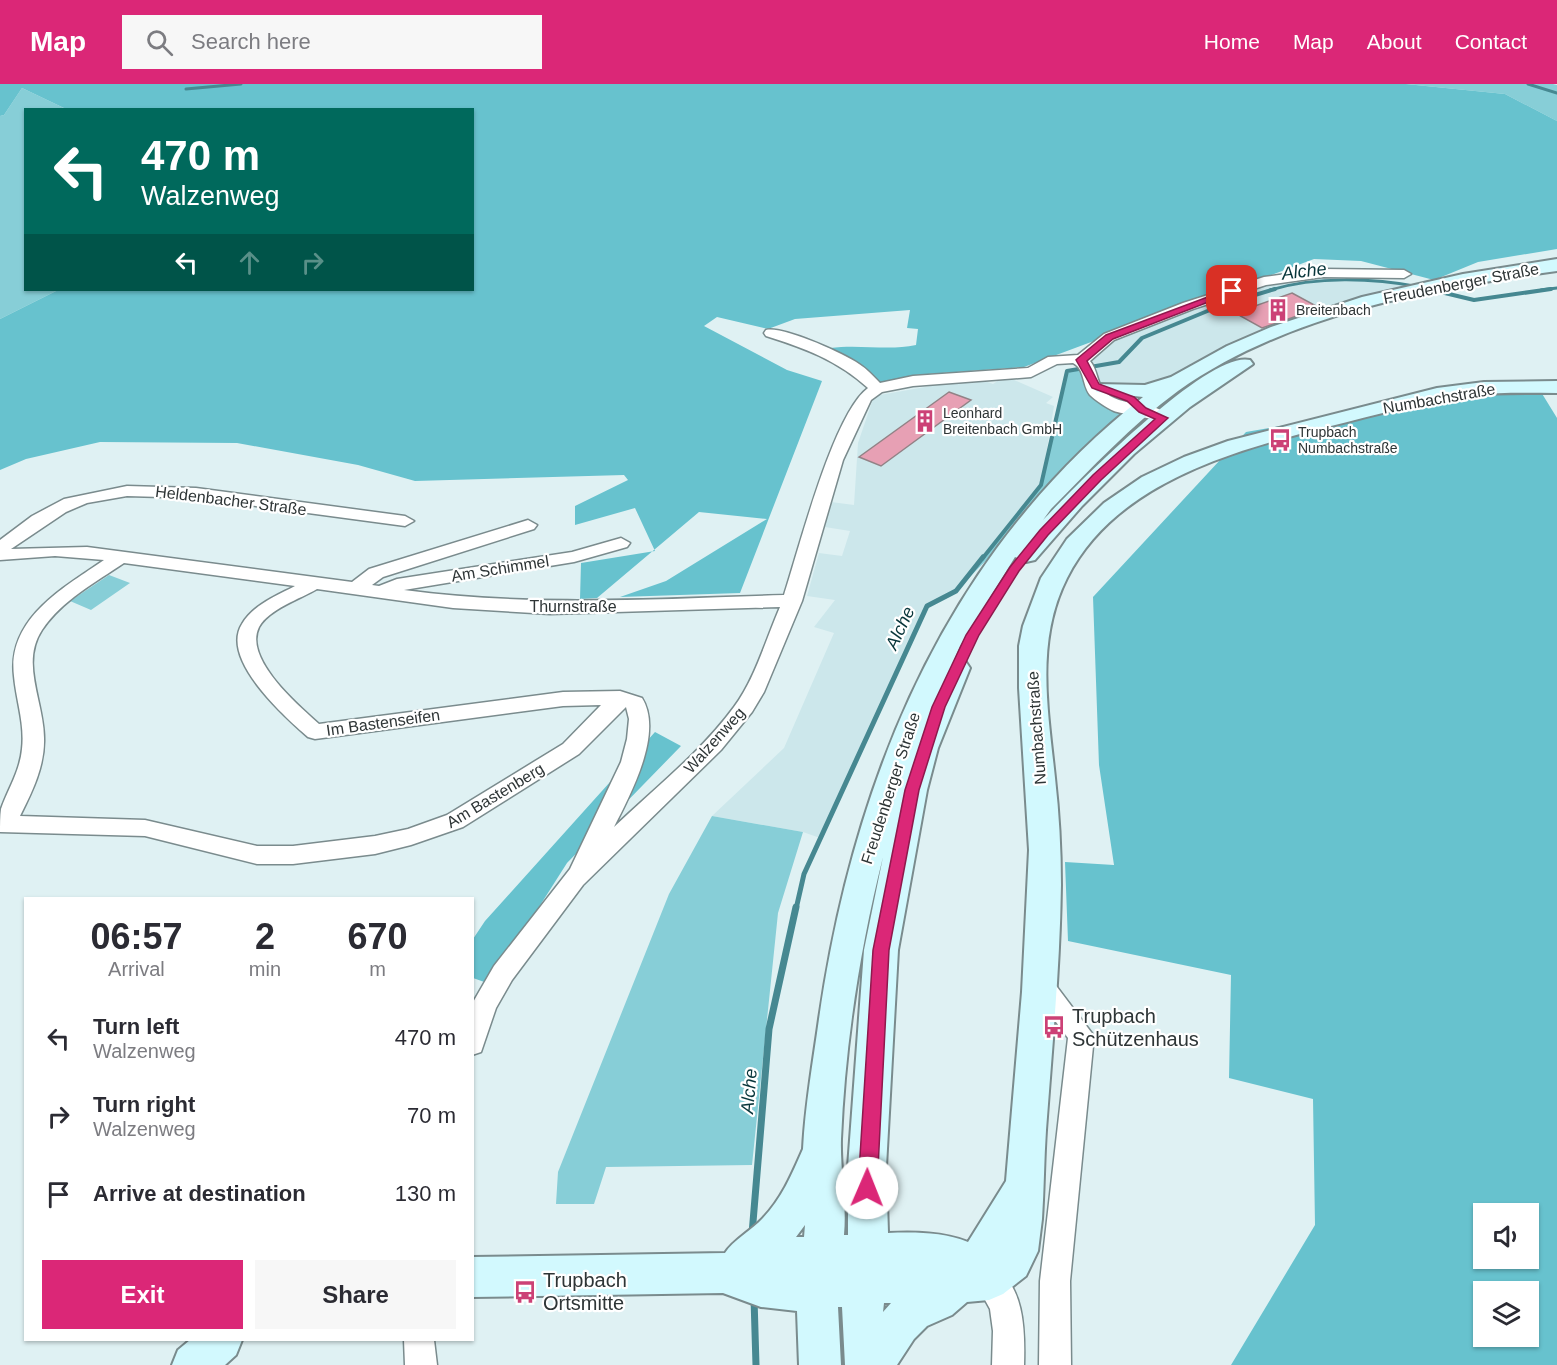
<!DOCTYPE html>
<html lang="en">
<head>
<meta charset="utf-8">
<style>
  body { margin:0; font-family:Helvetica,sans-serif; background:#f7f7f7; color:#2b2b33; height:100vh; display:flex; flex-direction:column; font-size:22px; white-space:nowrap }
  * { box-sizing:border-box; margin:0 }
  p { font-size:20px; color:#7c7c81 }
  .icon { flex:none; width:33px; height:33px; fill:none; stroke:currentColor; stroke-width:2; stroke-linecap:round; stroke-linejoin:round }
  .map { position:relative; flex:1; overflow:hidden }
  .drawer { position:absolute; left:24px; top:813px; width:450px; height:444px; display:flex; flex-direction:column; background:#fff; border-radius:0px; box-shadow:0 2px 4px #0004 }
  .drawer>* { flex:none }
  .guide { position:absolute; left:24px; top:24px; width:450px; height:183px; border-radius:0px; box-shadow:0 2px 4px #0004; background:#00695c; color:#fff; overflow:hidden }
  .buttons { position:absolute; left:1473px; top:1119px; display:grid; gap:12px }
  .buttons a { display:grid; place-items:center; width:66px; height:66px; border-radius:0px; background:#fff; box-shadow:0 2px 4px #0004; font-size:30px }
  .pin { position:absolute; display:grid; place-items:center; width:51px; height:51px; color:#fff; margin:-26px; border-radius:12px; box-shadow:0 3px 9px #0006 }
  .me { position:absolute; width:66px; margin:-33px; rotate:1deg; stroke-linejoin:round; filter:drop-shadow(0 0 4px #0008) }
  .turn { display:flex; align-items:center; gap:21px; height:126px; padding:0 18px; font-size:27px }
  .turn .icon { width:78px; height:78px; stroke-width:2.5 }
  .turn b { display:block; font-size:42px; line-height:51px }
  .lanes { display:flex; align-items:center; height:57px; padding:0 18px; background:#0003; justify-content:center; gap:30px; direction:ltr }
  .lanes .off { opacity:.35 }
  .eta { display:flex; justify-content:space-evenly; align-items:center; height:102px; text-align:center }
  .eta b { font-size:36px; font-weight:800; line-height:42px }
  .action { display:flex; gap:12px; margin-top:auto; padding:12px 18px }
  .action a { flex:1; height:69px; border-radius:0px; background:#db2777; color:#fff; font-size:24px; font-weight:800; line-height:69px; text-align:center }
  .action a+a { background:#f7f7f7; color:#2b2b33 }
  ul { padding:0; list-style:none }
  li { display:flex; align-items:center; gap:18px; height:78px; padding:0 18px }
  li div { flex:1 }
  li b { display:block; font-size:22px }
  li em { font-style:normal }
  header { display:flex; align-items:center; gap:36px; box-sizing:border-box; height:84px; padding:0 30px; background:#db2777; color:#fff }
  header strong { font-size:28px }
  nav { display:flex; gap:33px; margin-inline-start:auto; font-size:21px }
  .search { width:420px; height:54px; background:#f7f7f7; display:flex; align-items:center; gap:15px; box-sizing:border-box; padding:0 21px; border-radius:0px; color:#7c7c81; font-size:22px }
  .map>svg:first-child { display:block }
</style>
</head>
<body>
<header>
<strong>Map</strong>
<div class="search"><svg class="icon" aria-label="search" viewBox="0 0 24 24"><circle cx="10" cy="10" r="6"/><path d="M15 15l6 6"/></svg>Search here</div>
<nav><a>Home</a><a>Map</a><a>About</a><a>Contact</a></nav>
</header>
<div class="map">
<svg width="1557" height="1281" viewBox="0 0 1557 1281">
  <rect width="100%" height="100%" fill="#dff1f3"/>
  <!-- built -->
  <path fill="#cce7eb" d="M1321 187 1426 204 1311 236 1156 306 1095 302 1081 276 1109 253 1256 196Z
    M1005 292 1053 313 1046 319 1054 322 1041 401 956 507 927 522 820 754 803 748 712 732 784 664 834 549 814 543 835 516 807 512 819 469 842 472 850 447 825 443 831 418 854 421 858 359 874 312 976 294 993 300Z"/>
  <!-- green -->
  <path fill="#87ced7" d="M1406 0H1553L1557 1V37L1505 10Z
    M22 4 66 25 26 26V206H58L0 235V32L4 31Z
    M1087 283 1092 298 1128 326 1091 370 956 507 1041 401 1067 287Z
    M109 491 130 499 91 526 70 517Z
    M712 732 803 748 778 829 752 1081 606 1083 594 1120H556L558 1088 669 810Z"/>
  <!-- forest -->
  <path fill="#67c2ce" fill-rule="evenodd" d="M0 0H1406L1505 10 1557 37V165L1478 178 1434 196 1361 177 1314 175 1024 283 915 291 881 299 830 264C860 260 888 267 916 261L918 245 907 244 910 226 795 235 768 245 717 233 704 242 787 286 822 297 740 509 620 513 666 497 767 435 699 428 597 514 580 515 581 479 655 467 635 424 575 441V422L628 396 624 391 415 397 358 381 237 359 100 358 26 375 0 386V235L58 206H472V26L66 25 22 4 4 31 0 32Z
    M1541 308 1557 334V1281H1231L1315 1141 1313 1015 1229 994 1231 891 1068 857 1065 778 1114 781 1099 681 1093 513 1246 348 1457 311ZM1484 1130H1528V1174H1484ZM1484 1208H1528V1252H1484Z
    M655 648 681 662 567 779 490 900 473 894V855L485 837Z"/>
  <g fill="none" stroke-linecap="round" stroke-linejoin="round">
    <!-- stream-far3 -->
    <path stroke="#468891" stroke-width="3" d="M1528 0 1557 9
      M186 5 241 0
      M1428 205 1434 206
      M1270 206C1317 192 1372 194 1420 203
      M1541 206 1557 204"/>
    <!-- stream-far2 -->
    <path stroke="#468891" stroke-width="4" d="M1428 205 1474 216 1551 205
      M982 475 1041 401 1067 287 1119 278 1142 254 1222 221 1275 205"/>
    <!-- stream-far1 -->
    <path stroke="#468891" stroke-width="5" d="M796 825 804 790 927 522 956 507 983 473"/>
    <!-- stream -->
    <path stroke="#468891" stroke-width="7" d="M752 1150 769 945 796 823
      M754 1214 756 1281"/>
  </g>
  <!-- building -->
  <path fill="#e7a0b4" stroke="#928286" stroke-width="1.5" d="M1292 209 1320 224 1262 244 1235 229Z
    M949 308 971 316 881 382 859 373Z"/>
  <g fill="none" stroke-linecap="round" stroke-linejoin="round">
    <!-- street casing -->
    <g stroke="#7a8b8d" stroke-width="3">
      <path id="street" d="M1323 185 1404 186 1411 190 1404 194 1323 193 1266 201 1193 225 1114 256 1090 277C1097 285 1097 298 1103 306 1121 326 1155 314 1171 334L1169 337C1166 338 1119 329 1114 327 1107 324 1095 316 1090 311 1082 301 1085 285 1073 279L1057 280 1031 293 913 302 882 308 871 316 843 376 802 517 764 608 752 628 721 666 583 801 512 896 496 924 481 968 472 971V920L494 882 570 785 621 678 627 655 629 635 626 623 579 670 463 743 411 761 375 770 293 780H257L145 752 0 748C0 741 0 732 1 725 8 705 20 687 22 665 25 640 16 616 14 592 7 535 63 504 104 476L55 472 0 476V456L32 432 64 415 127 402 196 404 405 432 414 437 405 442 196 414 127 412 87 419 66 428 11 465 87 463 352 498 369 485 528 436 537 441 534 445 383 493 372 501 379 502 397 495 572 468 621 454 630 459 627 463 574 478 404 506C531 523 657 515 784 511 799 465 833 330 868 304 837 276 804 264 766 252L764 249 766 246C783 242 843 269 859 280 867 285 873 292 880 299L913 292 1028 284 1048 273 1078 271 1104 250 1183 219 1264 193ZM124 479 295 502C276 512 253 521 242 540 220 575 284 632 308 653L315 655 563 622 601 621 563 660 447 731 408 745 375 752 293 762H257L145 736 20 732C32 708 45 682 44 654 44 618 20 579 42 546 62 516 96 498 124 479ZM317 505 453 524 550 530 780 523C766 555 755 595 734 623 701 668 654 705 614 743 630 711 664 649 642 614L620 607 563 608 319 640C299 622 243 575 259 543 269 525 300 515 317 505Z
        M1042 892 1051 895 1094 952 1070 1197 1071 1281H1039L1040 1197 1068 954 1029 902 1033 895Z
        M989 1182C1025 1196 1025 1248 1024 1281H992L993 1247 990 1225 974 1196 978 1186Z
        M404 1256H434L437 1281H405Z"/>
    </g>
    <!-- secondary casing -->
    <g stroke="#7a8b8d" stroke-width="4">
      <path id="secondary" d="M1557 175V187C1428 205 1287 230 1178 307 1131 341 1092 384 1051 425L1043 436C1073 404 1209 265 1250 276L1253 280 1190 323 1134 370 1082 422 1035 476 1026 478 1015 473 960 562 954 576 966 578 970 584 938 664 927 706 898 866 886 1083 888 1149C915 1148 943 1148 968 1158L1006 1097 1022 908 1029 766 1019 604V562L1023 542 1041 494 1067 455 1104 419 1142 393 1184 373 1228 357 1437 304 1484 298 1557 297V309C1529 309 1501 308 1473 311 1424 317 1376 331 1327 343 1232 367 1115 399 1067 494 1035 557 1048 626 1055 694 1059 729 1061 765 1061 801 1060 883 1052 964 1046 1046 1044 1075 1044 1105 1042 1135L1038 1167 1026 1192 1003 1210 989 1216 967 1218 952 1231 927 1242 914 1255 897 1281H845L842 1223H838L841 1281H799L797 1227 761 1223 723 1209 472 1213V1173L725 1169C733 1156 752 1146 763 1134 782 1114 792 1090 803 1065 805 1022 813 978 819 935 854 693 947 467 1143 313L1097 308 1093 304 1097 300 1145 301 1171 293 1227 262 1271 243 1362 213 1463 190ZM883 773 864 866 848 1083V1151H844C847 1118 840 1087 841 1055 845 961 860 864 883 773ZM805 1141 804 1153H796ZM884 1219H891L883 1228Z
        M190 1256H242L236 1271 225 1281H172L178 1266Z"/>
    </g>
    <!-- street -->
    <use href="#street" fill="#fff" fill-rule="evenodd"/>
    <!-- secondary -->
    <use href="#secondary" fill="#d2f9fe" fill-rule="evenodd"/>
  </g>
  <!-- route -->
  <path fill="#db2777" stroke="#8e194d" stroke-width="1.5" d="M1229 205 1237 207 1113 255 1087 277 1099 300 1134 313 1146 324 1168 334 1101 396 1048 451 1019 487 979 551 945 623 919 706 889 866 877 1104 874 1110 867 1113 861 1110 858 1104 873 866 905 706 932 623 966 551 1010 483 1040 446 1093 391 1155 335 1139 328 1127 317 1092 304 1076 276 1078 274 1106 251Z"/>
  <!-- icons -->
  <defs>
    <g id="building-bare" transform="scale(1.8)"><path d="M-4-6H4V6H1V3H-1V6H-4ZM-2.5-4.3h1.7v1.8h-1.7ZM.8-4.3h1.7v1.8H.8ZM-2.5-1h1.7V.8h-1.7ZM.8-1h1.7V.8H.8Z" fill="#cc4176" stroke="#fff" stroke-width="2.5" paint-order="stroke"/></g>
    <g id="bus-bare" transform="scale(1.8)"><path d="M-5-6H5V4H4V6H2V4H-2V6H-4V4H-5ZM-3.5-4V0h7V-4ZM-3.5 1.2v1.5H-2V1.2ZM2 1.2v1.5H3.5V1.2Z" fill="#cc4176" stroke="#fff" stroke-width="2.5" paint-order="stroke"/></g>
  </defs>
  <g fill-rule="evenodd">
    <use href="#building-bare" x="1278" y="226"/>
    <use href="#building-bare" x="925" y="337"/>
    <use href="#bus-bare" x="1280" y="356"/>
    <use href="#bus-bare" x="1054" y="943"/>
    <use href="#bus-bare" x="525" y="1208"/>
  </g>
  <g text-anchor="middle" stroke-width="4.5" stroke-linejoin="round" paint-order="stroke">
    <!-- far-poi labels -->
    <g font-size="14" fill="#2e3536" stroke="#fff" text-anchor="start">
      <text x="1296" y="231">Breitenbach</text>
      <text x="943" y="334">Leonhard<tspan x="943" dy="16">Breitenbach GmbH</tspan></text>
      <text x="1298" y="353">Trupbach<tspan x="1298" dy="16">Numbachstraße</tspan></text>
    </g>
    <!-- street labels -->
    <g font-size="16" fill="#2e3536" stroke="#fff">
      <text transform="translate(1461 199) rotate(-11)" y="6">Freudenberger Straße</text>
      <text transform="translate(1439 314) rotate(-10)" y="6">Numbachstraße</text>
      <text transform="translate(231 416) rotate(7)" y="6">Heldenbacher Straße</text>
      <text transform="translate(500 484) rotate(-9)" y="6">Am Schimmel</text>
      <text x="573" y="528">Thurnstraße</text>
      <text transform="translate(383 638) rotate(-8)" y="6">Im Bastenseifen</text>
      <text transform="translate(1036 644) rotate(-94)" y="6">Numbachstraße</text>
      <text transform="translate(714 656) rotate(-48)" y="6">Walzenweg</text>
      <text transform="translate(890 704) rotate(-72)" y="6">Freudenberger Straße</text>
      <text transform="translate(495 711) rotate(-31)" y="6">Am Bastenberg</text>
    </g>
    <!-- water labels -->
    <g font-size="18" font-style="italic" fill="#07353a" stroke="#fff">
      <text transform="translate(1304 187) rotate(-7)" y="6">Alche</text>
      <text transform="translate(900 544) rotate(-65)" y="6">Alche</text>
      <text transform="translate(749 1007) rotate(-85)" y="6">Alche</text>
    </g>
    <!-- near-poi labels -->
    <g font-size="20" fill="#2e3536" stroke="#fff" text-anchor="start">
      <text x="1072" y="939">Trupbach<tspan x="1072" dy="23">Schützenhaus</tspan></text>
      <text x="543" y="1203">Trupbach<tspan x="543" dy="23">Ortsmitte</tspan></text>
    </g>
  </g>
</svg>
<div class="buttons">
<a><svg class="icon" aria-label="sound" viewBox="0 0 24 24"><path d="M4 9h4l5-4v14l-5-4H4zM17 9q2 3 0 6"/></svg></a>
<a><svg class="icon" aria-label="layers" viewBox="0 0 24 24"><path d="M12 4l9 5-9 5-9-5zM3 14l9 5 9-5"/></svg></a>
</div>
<div class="pin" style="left:1232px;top:207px;background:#d93025"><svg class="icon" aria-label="arrive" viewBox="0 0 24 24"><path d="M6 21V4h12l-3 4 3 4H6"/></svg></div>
<svg class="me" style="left:867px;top:1104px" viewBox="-20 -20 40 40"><circle r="19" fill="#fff"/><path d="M0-13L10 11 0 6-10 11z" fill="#db2777"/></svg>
<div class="guide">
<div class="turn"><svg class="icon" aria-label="left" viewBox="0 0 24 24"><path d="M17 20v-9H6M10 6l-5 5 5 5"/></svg><div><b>470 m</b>Walzenweg</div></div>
<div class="lanes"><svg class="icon" aria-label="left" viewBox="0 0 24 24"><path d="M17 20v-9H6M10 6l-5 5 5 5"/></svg><svg class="icon off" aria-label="ahead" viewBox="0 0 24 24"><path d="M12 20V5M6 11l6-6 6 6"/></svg><svg class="icon off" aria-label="right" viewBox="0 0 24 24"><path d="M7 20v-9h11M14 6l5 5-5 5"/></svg></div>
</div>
<section class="drawer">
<div class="eta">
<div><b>06:57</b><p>Arrival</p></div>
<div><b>2</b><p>min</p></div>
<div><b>670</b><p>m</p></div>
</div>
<ul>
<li><svg class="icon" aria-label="left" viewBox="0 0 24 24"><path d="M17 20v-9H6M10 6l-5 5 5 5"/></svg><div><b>Turn left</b><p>Walzenweg</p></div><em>470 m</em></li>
<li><svg class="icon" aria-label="right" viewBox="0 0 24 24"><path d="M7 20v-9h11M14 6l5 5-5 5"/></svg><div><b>Turn right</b><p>Walzenweg</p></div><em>70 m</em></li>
<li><svg class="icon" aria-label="arrive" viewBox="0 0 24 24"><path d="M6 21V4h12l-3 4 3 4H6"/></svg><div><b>Arrive at destination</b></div><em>130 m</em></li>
</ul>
<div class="action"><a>Exit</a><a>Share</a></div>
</section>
</div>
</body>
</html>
